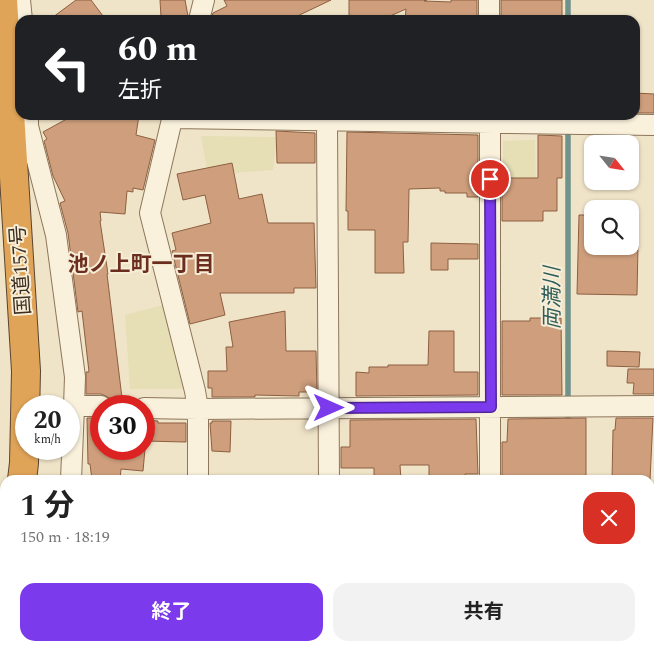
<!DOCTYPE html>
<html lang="ja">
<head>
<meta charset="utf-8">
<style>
  body { margin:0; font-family:Spectral,"Noto Sans JP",serif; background:#f2f2f2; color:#222; height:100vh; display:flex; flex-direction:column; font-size:19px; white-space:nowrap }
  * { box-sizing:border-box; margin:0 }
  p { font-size:16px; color:#767676 }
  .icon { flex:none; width:28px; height:28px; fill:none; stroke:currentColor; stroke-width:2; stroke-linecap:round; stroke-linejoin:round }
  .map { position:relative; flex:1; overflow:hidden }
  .side { position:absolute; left:0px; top:475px; width:655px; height:176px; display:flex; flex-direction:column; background:#fff; border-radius:15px 15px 0 0; box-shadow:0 1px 4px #0004 }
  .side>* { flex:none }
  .hud { position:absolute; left:15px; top:15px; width:625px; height:105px; border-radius:15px; box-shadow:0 1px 4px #0004; background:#202124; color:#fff; overflow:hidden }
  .needle { width:32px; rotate:120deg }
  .controls { position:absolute; left:584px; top:135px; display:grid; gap:10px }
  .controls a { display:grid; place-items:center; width:55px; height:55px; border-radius:10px; background:#fff; box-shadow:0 1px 4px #0004; font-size:25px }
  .speed { position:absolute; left:15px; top:395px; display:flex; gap:10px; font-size:25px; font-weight:700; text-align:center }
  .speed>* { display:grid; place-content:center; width:65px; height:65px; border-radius:50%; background:#fff; box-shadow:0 1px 4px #0004; line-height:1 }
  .speed small { font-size:12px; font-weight:400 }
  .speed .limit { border:8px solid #d22; background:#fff; color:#111 }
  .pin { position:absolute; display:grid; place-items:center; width:42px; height:42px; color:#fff; margin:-21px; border:2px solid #fff; border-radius:50%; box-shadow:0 1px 5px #0007 }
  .me { position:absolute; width:55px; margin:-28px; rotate:90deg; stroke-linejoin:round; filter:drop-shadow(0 0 4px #0008) }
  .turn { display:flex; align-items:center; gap:18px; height:105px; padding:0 20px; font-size:22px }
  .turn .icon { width:65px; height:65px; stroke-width:2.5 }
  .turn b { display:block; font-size:35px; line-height:42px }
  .round { display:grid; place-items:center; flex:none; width:52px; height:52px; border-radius:15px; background:#f2f2f2 }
  .headline { display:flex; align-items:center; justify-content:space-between; height:85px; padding:0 20px }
  h1 { font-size:30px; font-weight:700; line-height:38px }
  .action { display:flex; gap:10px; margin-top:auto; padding:10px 20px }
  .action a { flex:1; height:58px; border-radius:15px; background:#7c3aed; color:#fff; font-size:20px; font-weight:700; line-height:58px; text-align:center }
  .action a+a { background:#f2f2f2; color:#222 }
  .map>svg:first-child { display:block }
</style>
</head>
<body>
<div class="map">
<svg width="654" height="651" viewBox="0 0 654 651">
  <rect width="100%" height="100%" fill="#f0e4c8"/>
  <!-- farmland -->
  <path fill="#e6deb5" d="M201 136 277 137 273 170 208 175Z
    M535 140 536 188 503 189V141Z
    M167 304 187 389H130L125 315Z"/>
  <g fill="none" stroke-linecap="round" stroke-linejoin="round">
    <!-- stream -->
    <path stroke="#6f938a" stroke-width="5.5" d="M568 0V20
      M568 127V425
      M421 651 422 646"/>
  </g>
  <!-- building -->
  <path fill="#cf9f7d" stroke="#8d5f41" d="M76 0H91L106 20H49Z
    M160 0H185L188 16 182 20 161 17Z
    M224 0H331L289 20H211L213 13 227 6Z
    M349 0H427L424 1 451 2V0H477V20H405L406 9 381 20H349Z
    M501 0H562V20H501Z
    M635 93 654 94V113H635Z
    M74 115H139L136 135 155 140 143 190 133 188V192L127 191 125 214 100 212 101 221H100L108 274H107L122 398 111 399 106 396 101 394H86V372H89L82 311 78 312 68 233 60 203 65 201 53 176 44 141 47 139 43 132Z
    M276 131 315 133V163H277Z
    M347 132 478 135V197H467V193H445V191H440V188L409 189 408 242H403L404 273H375V230H348V211H346Z
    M538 135 562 136V178H557V211H543V221H502V178H538Z
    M232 163 239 199 262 194 268 223H314L316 288H294V293H220L225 315 190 324 172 251 176 250 172 233 211 223 205 195 183 200 177 174Z
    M579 215H592V246H638L637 295 577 294Z
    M431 243 478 244V259H448V270H431Z
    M285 311 286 351H316L317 392H299V396L255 395V397H212V388H208V371H227L226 347H233L229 322Z
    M530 318H561L562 395H502V321H530Z
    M429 331H454V372H478V395L356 396V372L369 373V367H388V365H428Z
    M607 351 640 352 639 367 607 366Z
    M628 369H654V394H633L634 383H627Z
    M87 418H101V449H145L143 471 121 469 120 480H92L90 464H88Z
    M586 418V480H502V442H507L508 419Z
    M616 418H653L650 480H612L613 430H615Z
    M476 419 478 474H465V480H439V476H429V465H400L401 480H374V468H341V447H350V420Z
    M144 420 158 421V423H186V442L144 441Z
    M212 421H231L230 452 212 451 210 423H212Z"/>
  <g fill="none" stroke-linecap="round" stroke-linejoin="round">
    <!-- minor casing -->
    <g stroke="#8d765c" stroke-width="22">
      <path id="minor" d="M20 0 22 20
        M489 0V20
        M199 20 204 0
        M28 115V126L56 235 75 377 74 406
        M173 115 150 213 195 391 198 409V480
        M490 115V480
        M172 118 654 125
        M327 120 329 480
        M144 408 198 409 654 406
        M71 480 74 406H101
        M330 646V651
        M66 651V646
        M197 651V646
        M490 651V646"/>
    </g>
    <!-- highway casing -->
    <g stroke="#5b4430" stroke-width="30">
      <path id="highway" d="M3 0 26 371 24 463 22 480
        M0 617 5 585"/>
    </g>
    <!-- minor -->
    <use href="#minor" stroke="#faf1dc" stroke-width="20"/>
    <!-- highway -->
    <use href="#highway" stroke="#e0a458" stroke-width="28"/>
  </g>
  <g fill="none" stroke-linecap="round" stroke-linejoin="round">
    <!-- route casing -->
    <g stroke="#51269a" stroke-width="12">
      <path id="route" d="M329 408 491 407 490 179"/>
    </g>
    <!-- route -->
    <use href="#route" stroke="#7c3aed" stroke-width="9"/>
  </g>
  <g text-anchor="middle" stroke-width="4" stroke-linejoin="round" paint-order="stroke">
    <!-- street labels -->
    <g font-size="20" fill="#3d2e20" stroke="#f7eed8">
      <text transform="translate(20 270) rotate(-94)" y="7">国道157号</text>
    </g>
    <!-- neighbourhood labels -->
    <g font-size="21" font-weight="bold" fill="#6b2e1e" stroke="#f7eed8">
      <text x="141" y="271">池ノ上町一丁目</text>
    </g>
    <!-- water labels -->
    <g font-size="21" font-style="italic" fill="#2f5d5a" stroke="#f7eed8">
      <text transform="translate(552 298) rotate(-90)" y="7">両満川</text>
    </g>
  </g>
</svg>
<div class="controls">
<a><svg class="needle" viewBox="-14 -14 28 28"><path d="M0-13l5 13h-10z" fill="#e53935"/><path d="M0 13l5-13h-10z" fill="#767676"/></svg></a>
<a><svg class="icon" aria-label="search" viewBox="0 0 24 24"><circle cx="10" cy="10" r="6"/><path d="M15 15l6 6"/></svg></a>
</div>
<div class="speed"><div>20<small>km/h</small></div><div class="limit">30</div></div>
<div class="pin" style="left:490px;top:179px;background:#d93025"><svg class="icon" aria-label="arrive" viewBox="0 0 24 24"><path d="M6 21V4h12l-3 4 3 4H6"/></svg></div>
<svg class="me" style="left:329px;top:408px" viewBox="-20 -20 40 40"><path d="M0-17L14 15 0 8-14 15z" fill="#7c3aed" stroke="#fff" stroke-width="4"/></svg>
<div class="hud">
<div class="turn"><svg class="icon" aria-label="left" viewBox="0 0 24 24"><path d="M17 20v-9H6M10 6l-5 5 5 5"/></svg><div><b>60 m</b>左折</div></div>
</div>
<section class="side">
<div class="headline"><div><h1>1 分</h1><p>150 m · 18:19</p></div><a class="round" style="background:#d93025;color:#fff"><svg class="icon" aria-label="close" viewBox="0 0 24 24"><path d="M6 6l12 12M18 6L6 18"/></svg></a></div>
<div class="action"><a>終了</a><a>共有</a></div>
</section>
</div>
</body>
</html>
